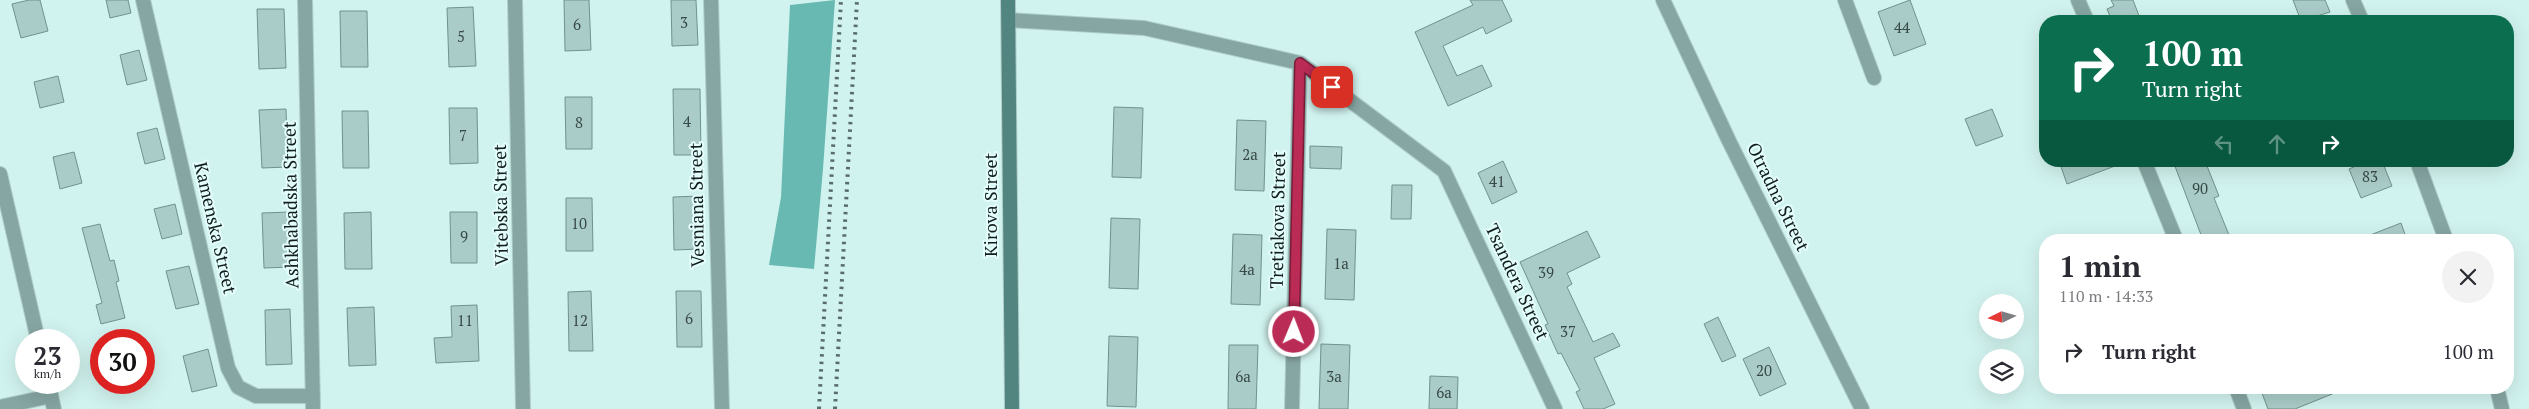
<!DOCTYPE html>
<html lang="en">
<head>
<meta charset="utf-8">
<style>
  body { margin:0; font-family:"PT Serif",serif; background:#f2f2f3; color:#2b2b33; height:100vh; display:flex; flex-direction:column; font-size:19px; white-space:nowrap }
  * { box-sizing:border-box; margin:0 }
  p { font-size:16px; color:#7c7c81 }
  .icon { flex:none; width:28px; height:28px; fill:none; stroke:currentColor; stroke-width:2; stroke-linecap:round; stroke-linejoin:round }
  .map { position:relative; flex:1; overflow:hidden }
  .details { position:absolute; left:2039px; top:234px; width:475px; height:160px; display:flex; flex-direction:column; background:#fff; border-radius:20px; box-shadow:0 5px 20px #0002 }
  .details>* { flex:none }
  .banner { position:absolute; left:2039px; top:15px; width:475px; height:152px; border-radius:20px; box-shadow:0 5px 20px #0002; background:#0b6e4f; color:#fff; overflow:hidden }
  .needle { width:32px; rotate:265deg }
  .tools { position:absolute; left:1979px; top:294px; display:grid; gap:10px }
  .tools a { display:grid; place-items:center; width:45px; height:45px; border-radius:50%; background:#fff; box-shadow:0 5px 20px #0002; font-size:25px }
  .speed { position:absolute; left:15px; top:329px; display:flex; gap:10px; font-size:25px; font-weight:700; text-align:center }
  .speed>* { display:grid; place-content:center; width:65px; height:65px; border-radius:50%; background:#fff; box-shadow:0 5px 20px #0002; line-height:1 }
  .speed small { font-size:12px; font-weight:400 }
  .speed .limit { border:8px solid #d22; background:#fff; color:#111 }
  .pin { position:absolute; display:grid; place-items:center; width:42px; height:42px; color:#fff; margin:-21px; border-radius:10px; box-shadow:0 2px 8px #0006 }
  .me { position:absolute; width:55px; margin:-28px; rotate:1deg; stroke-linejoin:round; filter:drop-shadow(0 0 4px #0008) }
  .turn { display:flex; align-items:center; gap:18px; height:105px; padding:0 20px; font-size:22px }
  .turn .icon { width:65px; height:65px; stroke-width:2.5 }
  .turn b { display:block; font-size:35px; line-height:42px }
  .lanes { display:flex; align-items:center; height:48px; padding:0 20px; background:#0003; justify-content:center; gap:25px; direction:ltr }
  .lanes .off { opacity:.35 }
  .round { display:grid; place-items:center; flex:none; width:52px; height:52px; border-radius:26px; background:#f2f2f3 }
  .overview { display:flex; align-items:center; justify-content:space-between; height:85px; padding:0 20px }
  h1 { font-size:30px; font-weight:600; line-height:38px }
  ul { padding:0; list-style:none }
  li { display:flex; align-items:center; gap:15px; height:65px; padding:0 20px }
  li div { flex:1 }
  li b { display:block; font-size:19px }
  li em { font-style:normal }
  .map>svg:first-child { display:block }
</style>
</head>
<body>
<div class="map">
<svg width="2529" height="409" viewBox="0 0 2529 409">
  <rect width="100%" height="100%" fill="#d1f3ef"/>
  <!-- forest -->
  <path fill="#69b9b3" d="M835 0 823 169 814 269 769 265 781 197 790 5Z"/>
  <!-- building -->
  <path fill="#aaccc8" stroke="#71918d" d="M29 0H40L48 31 21 38 12 4Z
    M106 0H128L131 13 110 18Z
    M564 0H589L591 50 565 51Z
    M671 0H696L698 45 672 46Z
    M1470 0H1502L1512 21 1486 34 1483 27 1443 46 1457 76 1482 65 1492 86 1448 106 1415 32 1473 5Z
    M1910 0 1926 44 1894 56 1878 12Z
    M2111 0H2133L2141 21H2112L2107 9 2114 6Z
    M2293 0H2325L2330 12 2301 21Z
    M473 7 476 66 449 67 447 8Z
    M257 9H284L286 68 259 69Z
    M340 11H367L368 67H341Z
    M139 50 147 80 127 85 120 55Z
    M58 76 64 102 40 108 34 82Z
    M673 89H700L701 155H674Z
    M565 97H592V149H566Z
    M1114 107 1143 108 1141 178 1112 177Z
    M449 108H477L478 163 450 164Z
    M286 109 288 167 262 168 259 110Z
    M1992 109 2003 136 1976 146 1965 119Z
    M342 111H368L369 168H343Z
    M1237 120 1266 121 1264 191 1235 190Z
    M157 128 165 159 145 164 137 133Z
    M1310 146 1342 147 1341 169 1310 168Z
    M74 152 82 183 60 189 53 157Z
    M1503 161 1517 192 1492 204 1478 173Z
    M2059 161H2123V163L2067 184Z
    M2173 161H2205L2219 196 2214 198 2231 240H2203Z
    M2368 161H2382L2392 186 2361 198 2349 169Z
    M1392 185H1412L1411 219H1391Z
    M700 196V249L674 250 673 197Z
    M566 198H592L593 251H566Z
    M175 204 182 234 162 239 154 209Z
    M290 212 292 267 264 268 262 213Z
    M371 212 372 269H345L344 213Z
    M450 212H477V263H451Z
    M1111 218 1140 219 1138 289 1109 288Z
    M2401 223 2407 240H2360V239Z
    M100 224 110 261 114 260 119 281 116 282 125 318 101 324 96 305 102 303 82 228Z
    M1327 229 1356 230 1354 300 1325 299Z
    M1587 231 1600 257 1567 273 1572 284 1567 287 1593 342 1613 333 1620 346 1594 358 1615 404 1603 409H1584L1576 392 1580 390 1561 353 1558 354 1545 325 1548 324 1520 262Z
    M1233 234 1262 235 1260 305 1231 304Z
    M189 266 199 304 176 309 166 271Z
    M591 291 593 351H569L568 292Z
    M676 291H701L702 347H677Z
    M477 305 479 361 436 363 434 338 452 337 451 306Z
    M374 307 376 365 349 366 347 308Z
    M290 309 292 364 266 365 265 310Z
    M1718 317 1736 356 1722 362 1704 324Z
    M1109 336 1138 337 1136 407 1107 406Z
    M1321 344 1350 345 1348 409H1319Z
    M1229 345H1258L1256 409H1228Z
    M1769 347 1786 384 1760 396 1743 359Z
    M208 349 217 386 192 392 183 356Z
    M1430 376 1458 377 1457 409H1429Z
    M2260 388H2347L2295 409H2268Z"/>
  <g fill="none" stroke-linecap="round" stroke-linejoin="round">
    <!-- minor casing -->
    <g stroke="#afcdc9" stroke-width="16">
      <path id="minor" d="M143 0 228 368 238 387 256 396H313
        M305 0 313 409
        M515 0 523 409
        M711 0 722 409
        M1663 0 1729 141 1862 409
        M1845 0 1874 78
        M2078 0 2087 21
        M2353 0 2362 21
        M1009 20 1144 28 1300 63 1444 171 1555 409
        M2144 161 2176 240
        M2417 161 2446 240
        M2236 388 2244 409
        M2497 388 2502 409
        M0 407 51 396
        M1292 409 1300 63"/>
    </g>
    <!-- tertiary casing -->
    <g stroke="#afcdc9" stroke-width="16">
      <path id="tertiary" d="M0 174 38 340
        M48 382 54 409"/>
    </g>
    <!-- secondary casing -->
    <g stroke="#afcdc9" stroke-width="16">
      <path id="secondary" d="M1008 0 1012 409"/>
    </g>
    <!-- minor -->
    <use href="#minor" stroke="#86a6a3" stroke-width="14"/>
    <!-- tertiary -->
    <use href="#tertiary" stroke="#86a6a3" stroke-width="14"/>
    <!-- secondary -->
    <use href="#secondary" stroke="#538580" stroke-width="14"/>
    <!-- rail -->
    <path stroke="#596d6b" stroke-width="4" stroke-dasharray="2.5 5" stroke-linecap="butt" d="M819 409 841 0
      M835 409 857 0"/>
  </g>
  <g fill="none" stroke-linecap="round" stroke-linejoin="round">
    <!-- route casing -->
    <g stroke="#791c38" stroke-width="12">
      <path id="route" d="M1294 332 1300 63 1332 87"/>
    </g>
    <!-- route -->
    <use href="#route" stroke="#ba2b56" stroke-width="9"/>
  </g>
  <g text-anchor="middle" stroke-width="4" stroke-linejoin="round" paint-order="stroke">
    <!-- number labels -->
    <g font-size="15" fill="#384a48">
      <text x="684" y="28">3</text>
      <text x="577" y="30">6</text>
      <text x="1902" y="33">44</text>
      <text x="461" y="42">5</text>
      <text x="687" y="127">4</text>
      <text x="579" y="128">8</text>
      <text x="463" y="141">7</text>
      <text x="1250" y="160">2а</text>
      <text x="2370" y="182">83</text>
      <text x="1497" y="187">41</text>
      <text x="2200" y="194">90</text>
      <text x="579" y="229">10</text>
      <text x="464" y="242">9</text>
      <text x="1341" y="269">1а</text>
      <text x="1247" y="275">4а</text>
      <text x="1546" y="278">39</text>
      <text x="689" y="324">6</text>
      <text x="465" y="326">11</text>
      <text x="580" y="326">12</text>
      <text x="1568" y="337">37</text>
      <text x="1764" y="376">20</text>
      <text x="1243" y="382">6а</text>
      <text x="1334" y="382">3а</text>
      <text x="1444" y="398">6а</text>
    </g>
    <!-- street labels -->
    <g font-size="18" fill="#121e1d" stroke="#e3fefc">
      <text transform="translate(1778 197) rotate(64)" y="6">Otradna Street</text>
      <text transform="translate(291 205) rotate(-91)" y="6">Ashkhabadska Street</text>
      <text transform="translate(501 205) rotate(-91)" y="6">Vitebska Street</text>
      <text transform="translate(697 205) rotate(-91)" y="6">Vesniana Street</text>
      <text transform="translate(991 205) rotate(-90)" y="6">Kirova Street</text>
      <text transform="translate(1278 220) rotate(-89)" y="6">Tretiakova Street</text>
      <text transform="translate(215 228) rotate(77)" y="6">Kamenska Street</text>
      <text transform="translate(1517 282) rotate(65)" y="6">Tsandera Street</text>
    </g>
  </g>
</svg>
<div class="tools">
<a><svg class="needle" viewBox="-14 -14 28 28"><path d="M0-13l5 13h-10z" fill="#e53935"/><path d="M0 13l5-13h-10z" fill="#7c7c81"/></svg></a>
<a><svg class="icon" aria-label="layers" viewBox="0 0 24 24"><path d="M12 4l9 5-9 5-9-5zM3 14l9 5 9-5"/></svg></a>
</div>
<div class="speed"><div>23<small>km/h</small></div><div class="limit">30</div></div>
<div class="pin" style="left:1332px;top:87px;background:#d93025"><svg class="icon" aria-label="arrive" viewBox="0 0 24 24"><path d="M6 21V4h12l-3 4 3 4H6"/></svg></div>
<svg class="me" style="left:1294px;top:332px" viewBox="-20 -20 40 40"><circle r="17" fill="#ba2b56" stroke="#fff" stroke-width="3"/><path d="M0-11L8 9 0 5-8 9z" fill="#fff"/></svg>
<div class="banner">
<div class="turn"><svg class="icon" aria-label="right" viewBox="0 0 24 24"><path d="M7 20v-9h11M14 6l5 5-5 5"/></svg><div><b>100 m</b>Turn right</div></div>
<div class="lanes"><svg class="icon off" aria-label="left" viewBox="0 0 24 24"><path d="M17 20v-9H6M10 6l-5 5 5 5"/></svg><svg class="icon off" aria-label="ahead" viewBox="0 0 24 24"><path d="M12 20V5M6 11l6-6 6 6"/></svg><svg class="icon" aria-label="right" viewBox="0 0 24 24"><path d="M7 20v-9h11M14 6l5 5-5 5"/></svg></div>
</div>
<section class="details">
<div class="overview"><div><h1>1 min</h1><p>110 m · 14:33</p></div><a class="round"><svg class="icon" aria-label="close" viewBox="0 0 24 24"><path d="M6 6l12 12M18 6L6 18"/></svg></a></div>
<ul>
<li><svg class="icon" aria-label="right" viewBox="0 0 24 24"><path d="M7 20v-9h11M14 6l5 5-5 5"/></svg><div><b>Turn right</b></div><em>100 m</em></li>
</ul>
</section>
</div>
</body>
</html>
